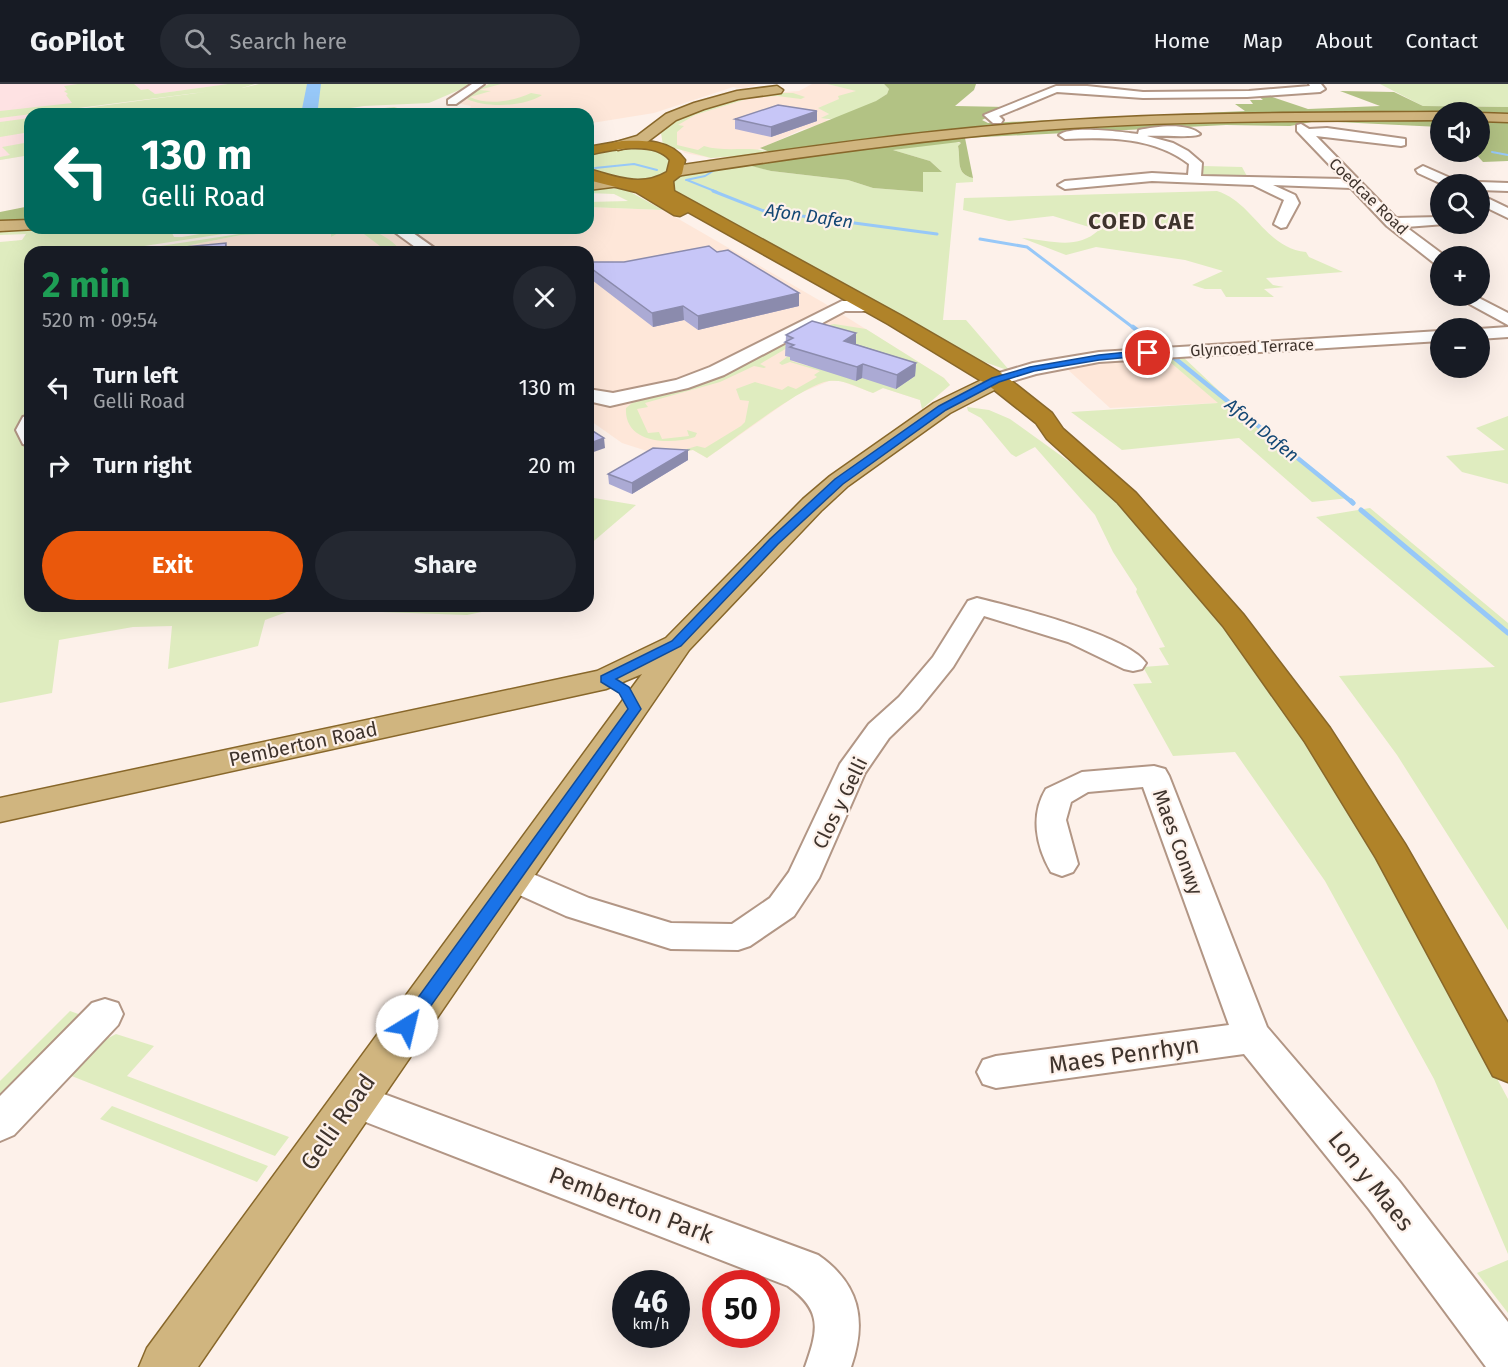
<!DOCTYPE html>
<html lang="en">
<head>
<meta charset="utf-8">
<style>
  body { margin:0; font-family:"Fira Sans",sans-serif; background:#242831; color:#f1f3f6; height:100vh; display:flex; flex-direction:column; font-size:22px; white-space:nowrap }
  * { box-sizing:border-box; margin:0 }
  p { font-size:20px; color:#9ea1a6 }
  .icon { flex:none; width:33px; height:33px; fill:none; stroke:currentColor; stroke-width:2; stroke-linecap:round; stroke-linejoin:round }
  .map { position:relative; flex:1; overflow:hidden }
  .panel { position:absolute; left:24px; top:162px; width:570px; height:366px; display:flex; flex-direction:column; background:#171b24; border-radius:18px; box-shadow:0 6px 24px #0002 }
  .panel>* { flex:none }
  .banner { position:absolute; left:24px; top:24px; width:570px; height:126px; border-radius:18px; box-shadow:0 6px 24px #0002; background:#00695c; color:#fff; overflow:hidden }
  .controls { position:absolute; left:1430px; top:18px; display:grid; gap:12px }
  .controls a { display:grid; place-items:center; width:60px; height:60px; border-radius:50%; background:#171b24; box-shadow:0 6px 24px #0002; font-size:30px }
  .speed { position:absolute; left:612px; top:1186px; display:flex; gap:12px; font-size:30px; font-weight:700; text-align:center }
  .speed>* { display:grid; place-content:center; width:78px; height:78px; border-radius:50%; background:#171b24; box-shadow:0 6px 24px #0002; line-height:1 }
  .speed small { font-size:15px; font-weight:400 }
  .speed .limit { border:9px solid #d22; background:#fff; color:#111 }
  .pin { position:absolute; display:grid; place-items:center; width:51px; height:51px; color:#fff; margin:-26px; border:3px solid #fff; border-radius:50%; box-shadow:0 2px 6px #0007 }
  .me { position:absolute; width:66px; margin:-33px; rotate:36deg; stroke-linejoin:round; filter:drop-shadow(0 0 4px #0008) }
  .turn { display:flex; align-items:center; gap:21px; height:126px; padding:0 18px; font-size:27px }
  .turn .icon { width:78px; height:78px; stroke-width:2.5 }
  .turn b { display:block; font-size:42px; line-height:51px }
  .round { display:grid; place-items:center; flex:none; width:63px; height:63px; border-radius:32px; background:#242831 }
  .summary { display:flex; align-items:center; justify-content:space-between; height:102px; padding:0 18px }
  h1 { font-size:36px; font-weight:700; line-height:45px; color:#1e9e55 }
  .button { display:flex; gap:12px; margin-top:auto; padding:12px 18px }
  .button a { flex:1; height:69px; border-radius:36px; background:#ea580c; color:#fff; font-size:24px; font-weight:700; line-height:69px; text-align:center }
  .button a+a { background:#242831; color:#f1f3f6 }
  ul { padding:0; list-style:none }
  li { display:flex; align-items:center; gap:18px; height:78px; padding:0 18px }
  li div { flex:1 }
  li b { display:block; font-size:22px }
  li em { font-style:normal }
  header { display:flex; align-items:center; gap:36px; box-sizing:border-box; height:84px; padding:0 30px; background:#171b24; border-bottom:2px solid #363941 }
  header strong { font-size:28px }
  nav { display:flex; gap:33px; margin-inline-start:auto; font-size:21px }
  .search { width:420px; height:54px; background:#242831; display:flex; align-items:center; gap:15px; box-sizing:border-box; padding:0 21px; border-radius:33px; color:#9ea1a6; font-size:22px }
  .map>svg:first-child { display:block }
</style>
</head>
<body>
<header>
<strong>GoPilot</strong>
<div class="search"><svg class="icon" aria-label="search" viewBox="0 0 24 24"><circle cx="10" cy="10" r="6"/><path d="M15 15l6 6"/></svg>Search here</div>
<nav><a>Home</a><a>Map</a><a>About</a><a>Contact</a></nav>
</header>
<div class="map">
<svg width="1508" height="1283" viewBox="0 0 1508 1283">
  <rect width="100%" height="100%" fill="#fdf1ea"/>
  <!-- built -->
  <path fill="#fee7d9" d="M479 0H759L743 5 733 3 654 29 592 39H588V30L459 29 469 26 471 22 452 18Z
    M812 0H827L858 7 819 24 829 30 822 34 831 37 801 46 742 73 711 74 685 69 661 49 686 29 772 9 799 7Z
    M588 123 663 126 824 219 944 294 950 301 922 325 920 316 883 304 873 309 841 297H829L798 310 707 374 693 366 673 369 647 367 622 359 588 335V168H147L189 164 191 161 241 151 331 146V153L337 146 346 144H356L365 150 392 144H588Z
    M1164 273 1219 319 1110 324 1066 284Z"/>
  <!-- industrial -->
  <path fill="#fee2e3" d="M0 0H229L45 25 49 30H30V71L0 76Z"/>
  <!-- green -->
  <path fill="#dfecbf" d="M78 0H134L141 6 148 5 155 10 228 0H255L242 4 259 0H473L429 19 364 22 310 30 48 29 212 7 0 34V27L72 19 66 11 68 10 64 7 67 6 64 2Z
    M489 0H501L479 6 491 7 470 13C488 22 514 17 531 9L542 11C524 23 486 24 467 15L475 7Z
    M827 0H884L889 5 887 10C870 22 842 39 821 34L829 30 818 24 839 15 838 12 856 7Z
    M1380 0H1508V23L1423 22Z
    M772 9H793L805 13 801 15 777 12 750 14 695 31 678 41 684 42 677 48V61L698 66 704 62C726 69 751 61 772 69L711 74 663 61 661 49C680 22 741 13 772 9Z
    M394 23 411 28V30H328Z
    M1306 32 1440 35C1208 32 975 44 746 80L771 87 848 96 873 104 923 108V87H941L930 77 893 66 950 57 961 59 958 62C961 76 955 90 973 94V98L956 99 943 236H966L1010 287 973 274 679 113 670 104 675 96 692 85 955 51 1089 40Z
    M30 34V48L0 53V38Z
    M30 58V71L0 76V73L10 71 2 63Z
    M618 64 655 66 670 73 669 89C640 99 615 100 588 84V71Z
    M1203 82 1242 83 1249 96 1206 93 1201 90Z
    M588 103 625 105 663 126 588 123V118L628 117 614 110 588 109Z
    M1217 107C1253 118 1265 164 1306 168L1309 173 1343 188 1266 194 1273 201 1284 203 1264 205 1274 213H1226L1221 205H1205L1192 201 1223 187 1185 176 1096 163 1066 171 1022 154C1050 156 1076 167 1099 146L1053 132 1009 137 963 126 964 114Z
    M40 144H211L172 149 174 153H182L235 144H291L236 148 105 168H30V522H511L467 531 295 525 265 536 258 562 168 585 172 542 133 543 59 556 52 609 0 619V158L22 156 26 150 0 151V147Z
    M304 144H355L338 146 340 148 331 153V146L241 151 191 161 189 164 121 168 239 150Z
    M356 144C373 144 391 154 402 168H388Z
    M834 240 866 245 944 294 950 301 922 325 920 316 883 304 873 309C859 304 844 295 829 297 804 300 732 357 707 374L693 366 673 369 697 362 705 364 741 342 745 338 749 317 740 316 736 305 755 298 782 306 788 302 796 305 817 293 814 291 820 287 790 278 782 281 779 279 788 272 794 274 791 277 808 282 811 250 760 280 766 283 764 284 754 282 720 298 645 319 648 323 637 325 648 349 659 348 662 355 689 352 687 346 697 349 695 353C670 361 624 360 626 324L632 319 719 294 813 245Z
    M1182 272 1232 319 1349 414 1312 418 1239 354 1122 366 1071 328 1218 319 1164 273Z
    M967 323 989 326 1010 335 1085 389 1142 440 1272 601 1373 763 1508 1015V1170L1434 995 1325 797 1235 668 1173 672 1133 600 1152 599 1143 583 1169 581 1159 564 1165 563 1136 508 1137 505 1113 468 1095 431 1035 363 1016 373 1011 370 981 334 968 327Z
    M1508 332V400L1462 388 1446 372 1505 366 1476 344Z
    M588 413 636 421 588 462Z
    M1370 424 1508 539V846L1397 671 1339 592 1495 583 1316 433Z
    M70 927 84 932 0 1018V997Z
    M116 950 154 962 127 992 289 1053 275 1072 69 991 101 958Z
    M112 1022 268 1082 257 1098 100 1035Z
    M1508 1176V1229L1477 1189Z"/>
  <!-- forest -->
  <path fill="#b2c284" d="M884 0H976L974 6 955 22 1007 23 982 36 988 39 1245 27 1235 20H1253L1250 16H1263L1258 12 1266 11 1308 25 1380 22 1340 7 1394 8 1423 22 1508 23V32L1479 31V28H1440L1159 33 772 69 760 64 876 17 887 10 889 5Z
    M1440 35V43L1317 37 1290 42 1226 41 965 54 973 94C955 90 961 76 958 62L961 59 959 58 893 66 930 77 942 88H923V108L873 104 848 96 771 87 744 80C860 65 974 50 1091 43 1207 36 1324 36 1440 35Z
    M1479 36 1508 37V77L1483 78 1474 68H1479Z
    M30 122V139L0 140V128Z"/>
  <g fill="none" stroke-linecap="round" stroke-linejoin="round">
    <!-- stream-far3 -->
    <path stroke="#97c8f8" stroke-width="2" d="M1492 68 1508 71
      M595 84 634 80 657 86
      M686 96 705 92 718 84
      M687 96 717 108"/>
    <!-- stream-far2 -->
    <path stroke="#97c8f8" stroke-width="3" d="M713 107 764 127 937 150
      M980 155 1027 163 1135 245"/>
    <!-- stream-far1 -->
    <path stroke="#97c8f8" stroke-width="4.5" d="M1133 243 1159 263
      M1172 272 1353 419"/>
    <!-- stream -->
    <path stroke="#97c8f8" stroke-width="5" d="M1351 417 1353 419
      M1361 426 1508 549"/>
    <!-- river -->
    <path fill="#97c8f8" fill-rule="evenodd" d="M307 0H321L318 24 323 30H306L302 25Z"/>
    <!-- minor casing -->
    <g stroke="#b29685" stroke-width="4">
      <path id="minor" d="M472 0H484L456 20H448V16Z
        M1309 0H1321L1325 5 1320 8 1247 13 1143 14 1057 8 999 32 1003 36 1001 39H993L984 31 1056 2H1087L1143 8 1249 7 1310 2Z
        M1301 40 1309 45 1327 44 1405 55V61L1401 62 1316 52 1396 134 1440 133V140H1445L1406 143 1445 172H1440V181L1434 179 1387 142 1351 104 1273 101 1295 111 1299 119 1286 143 1281 144 1274 140 1284 116 1253 101 1152 97 1065 105 1058 101 1065 97 1152 89 1188 91 1189 80C1154 53 1108 53 1065 55L1059 51C1071 41 1122 48 1138 50L1139 46C1155 43 1187 38 1200 50 1196 54 1159 51 1147 52L1173 59 1188 67 1202 79 1201 92 1343 95 1297 47V41Z
        M1423 82 1457 97 1459 100H1442L1418 89 1416 86Z
        M1479 98 1508 99V107L1479 106V100H1473Z
        M1479 110 1508 124V134L1479 120Z
        M389 144H406L440 168H422Z
        M1455 212H1475L1508 229V241Z
        M842 217H871L879 222 871 227H845L724 291 688 304 610 322 588 317V305L613 309 676 296 710 283Z
        M1508 243V253L1479 255V245Z
        M1440 247V257L1099 278 1036 290 996 302 987 296 989 292 1033 279 1099 268Z
        M30 331V362L23 360 16 346 23 333Z
        M977 514C1013 523 1127 551 1146 579L1142 585 1133 587 1124 585 1068 558 984 532 953 583 919 625 889 654 865 689 819 794 794 832 750 862 738 866 671 865 566 832 502 803 498 794 502 785 514 782 589 814 671 839 732 840 770 814 789 788 840 680 869 640 899 613 933 573 968 517Z
        M1154 682 1165 685 1169 692 1267 943 1399 1097 1508 1238V1283H1486L1369 1125 1244 970 996 1004 983 1000 977 988 983 976 996 972 1229 941 1143 703 1088 708 1071 718 1066 736 1078 780 1073 788 1062 792 1051 788C1036 762 1030 731 1046 705L1082 688Z
        M105 915 118 919 123 930 118 941 14 1051 0 1057V1012L92 919Z
        M354 999 818 1171C860 1200 867 1237 851 1283H805C818 1246 823 1227 788 1202L340 1028 335 1016 340 1004Z"/>
    </g>
    <!-- major casing -->
    <g stroke="#88672a" stroke-width="3">
      <path id="major" d="M777 2 783 6 781 9 738 15 704 25 676 36 647 58 618 66 611 62 613 59 637 52 666 30 694 19 737 7Z
        M1440 28H1442H1440V36C1307 37 1174 36 1041 46 918 56 797 73 676 92L668 87 676 82C797 64 918 47 1041 38 1174 28 1307 29 1440 28Z
        M1479 29 1508 30V38L1479 37Z
        M614 94 622 99 620 102 588 106V96Z
        M30 136V144L36 145 0 147V137Z
        M996 289 1004 291 1007 296 1004 301 950 329 848 402 821 427 689 566 198 1283H139L147 1264 642 590 606 605 0 738V714L597 587 666 554 803 415 830 392 934 319Z"/>
    </g>
    <!-- highway casing -->
    <g stroke="#88672a" stroke-width="3">
      <path id="highway" d="M622 57C645 56 671 56 685 76L682 90 673 97 674 107 902 232 1004 291 1052 329 1063 345 1136 409 1243 530 1330 644 1405 760 1508 939V998L1493 992 1376 774 1305 658 1223 542 1118 419 1047 355 1036 339 988 301 888 240 688 128 680 132 674 131 636 108 588 96V85C615 92 640 104 667 88L670 76C654 56 610 66 588 71V63Z"/>
    </g>
    <!-- minor -->
    <use href="#minor" fill="#fff" fill-rule="evenodd"/>
    <!-- major -->
    <use href="#major" fill="#d0b57f" fill-rule="evenodd"/>
    <!-- highway -->
    <use href="#highway" fill="#b08329" fill-rule="evenodd"/>
  </g>
  <!-- wall -->
  <path fill="#abaad4" d="M817 27V37L771 53 735 45V35Z
    M717 168 799 209V222L698 246 684 236 653 243 588 193V178H624Z
    M786 251 856 260 916 279 915 292 896 305 862 294 856 297 790 276V273L785 272Z
    M688 366V376L632 410 609 400 608 390Z"/>
  <!-- shaded-wall -->
  <path fill="#8b8bad" d="M817 27V37L771 53V43Z
    M226 159 228 168H225Z
    M799 209V222L698 246V232Z
    M683 222 684 236 653 243 652 229Z
    M856 249V263L844 257Z
    M916 279 915 292 896 305 897 291Z
    M863 280 862 294 856 297 857 283Z
    M604 354 605 364 588 370V360Z
    M688 366V376L632 410V399Z"/>
  <!-- building -->
  <path fill="#c7c6f7" stroke="#8b8bad" stroke-width="1.5" d="M778 21 817 27 771 43 735 35Z
    M226 159 225 168H153V166Z
    M709 162 717 168 728 166 799 209 698 232 683 222 652 229 588 182V178H624Z
    M812 237 856 249 844 257 916 279 897 291 863 280 857 283 790 263 794 261 785 258 793 254 786 251Z
    M588 344 604 354 588 360Z
    M653 364 688 366 632 399 608 390Z"/>
  <!-- route -->
  <path fill="#1a73e8" stroke="#114b97" stroke-width="1.5" d="M1148 266 1151 267V271L1099 276 1034 287 999 298 946 326 843 400 778 460 681 562 616 595 629 603 641 625 413 947 407 950 401 947 398 942 401 937 628 625 619 609 601 598V592L672 557 770 455 835 395 939 322 992 294 1030 283 1099 271Z"/>
  <g text-anchor="middle" stroke-width="4.5" stroke-linejoin="round" paint-order="stroke">
    <!-- far-street labels -->
    <g font-size="16" fill="#3e332c" stroke="#fdf1ea">
      <text transform="translate(1369 112) rotate(44)" y="6">Coedcae Road</text>
      <text transform="translate(1252 263) rotate(-3)" y="6">Glyncoed Terrace</text>
    </g>
    <!-- far-water labels -->
    <g font-size="18" font-style="italic" fill="#134774" stroke="#fdf1ea">
      <text transform="translate(809 132) rotate(8)" y="6">Afon Dafen</text>
      <text transform="translate(1262 346) rotate(39)" y="6">Afon Dafen</text>
    </g>
    <!-- street labels -->
    <g font-size="20" fill="#3e332c" stroke="#fdf1ea">
      <text transform="translate(303 660) rotate(-12)" y="7">Pemberton Road</text>
      <text transform="translate(840 719) rotate(-64)" y="7">Clos y Gelli</text>
      <text transform="translate(1178 758) rotate(70)" y="7">Maes Conwy</text>
    </g>
    <!-- far-district labels -->
    <g font-size="22" font-weight="bold" letter-spacing="1.5" fill="#3e332c" stroke="#fdf1ea">
      <text x="1142" y="145">COED CAE</text>
    </g>
    <!-- near-street labels -->
    <g font-size="24" fill="#3e332c" stroke="#fdf1ea">
      <text transform="translate(1124 971) rotate(-8)" y="8">Maes Penrhyn</text>
      <text transform="translate(338 1038) rotate(-55)" y="8">Gelli Road</text>
      <text transform="translate(1371 1097) rotate(51)" y="8">Lon y Maes</text>
      <text transform="translate(631 1121) rotate(21)" y="8">Pemberton Park</text>
    </g>
  </g>
</svg>
<div class="controls">
<a><svg class="icon" aria-label="sound" viewBox="0 0 24 24"><path d="M4 9h4l5-4v14l-5-4H4zM17 9q2 3 0 6"/></svg></a>
<a><svg class="icon" aria-label="search" viewBox="0 0 24 24"><circle cx="10" cy="10" r="6"/><path d="M15 15l6 6"/></svg></a>
<a>+</a>
<a>−</a>
</div>
<div class="speed"><div>46<small>km/h</small></div><div class="limit">50</div></div>
<div class="pin" style="left:1148px;top:269px;background:#d93025"><svg class="icon" aria-label="arrive" viewBox="0 0 24 24"><path d="M6 21V4h12l-3 4 3 4H6"/></svg></div>
<svg class="me" style="left:407px;top:942px" viewBox="-20 -20 40 40"><circle r="19" fill="#fff"/><path d="M0-13L10 11 0 6-10 11z" fill="#1a73e8"/></svg>
<div class="banner">
<div class="turn"><svg class="icon" aria-label="left" viewBox="0 0 24 24"><path d="M17 20v-9H6M10 6l-5 5 5 5"/></svg><div><b>130 m</b>Gelli Road</div></div>
</div>
<section class="panel">
<div class="summary"><div><h1>2 min</h1><p>520 m · 09:54</p></div><a class="round"><svg class="icon" aria-label="close" viewBox="0 0 24 24"><path d="M6 6l12 12M18 6L6 18"/></svg></a></div>
<ul>
<li><svg class="icon" aria-label="left" viewBox="0 0 24 24"><path d="M17 20v-9H6M10 6l-5 5 5 5"/></svg><div><b>Turn left</b><p>Gelli Road</p></div><em>130 m</em></li>
<li><svg class="icon" aria-label="right" viewBox="0 0 24 24"><path d="M7 20v-9h11M14 6l5 5-5 5"/></svg><div><b>Turn right</b></div><em>20 m</em></li>
</ul>
<div class="button"><a>Exit</a><a>Share</a></div>
</section>
</div>
</body>
</html>
